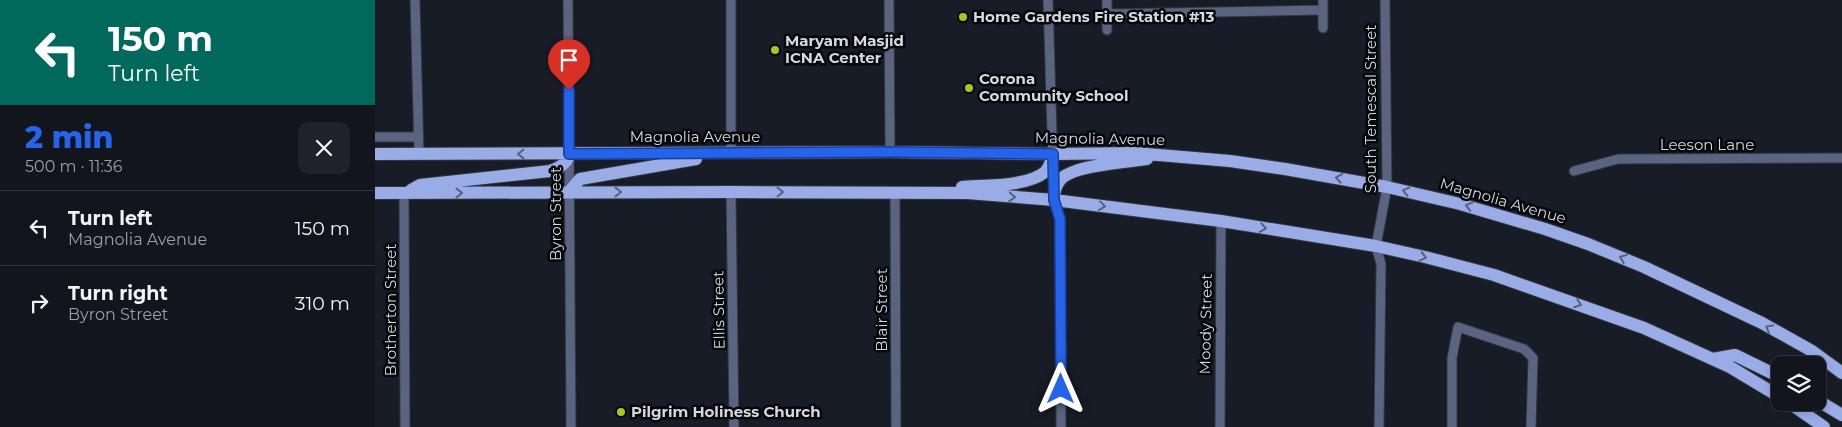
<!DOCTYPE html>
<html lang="en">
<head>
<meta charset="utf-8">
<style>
  body { margin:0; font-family:Montserrat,sans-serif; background:#1f2229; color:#f1f3f6; height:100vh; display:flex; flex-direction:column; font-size:19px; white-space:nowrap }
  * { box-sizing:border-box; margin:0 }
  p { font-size:16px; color:#9c9fa3 }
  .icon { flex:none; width:28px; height:28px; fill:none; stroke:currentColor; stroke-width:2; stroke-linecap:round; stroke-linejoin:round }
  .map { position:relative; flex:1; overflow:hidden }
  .panel { display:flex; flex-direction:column; background:#12151c; width:375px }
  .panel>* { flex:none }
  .hud { background:#00695c; color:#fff; overflow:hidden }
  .fabs { position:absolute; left:1396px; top:356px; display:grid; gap:10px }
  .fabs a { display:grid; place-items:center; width:55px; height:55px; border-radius:10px; background:#12151c; box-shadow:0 2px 8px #0003,0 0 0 1px #31343b; font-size:25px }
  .pin { position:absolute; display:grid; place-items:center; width:42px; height:42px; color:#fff; margin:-51px -21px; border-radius:50% 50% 50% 0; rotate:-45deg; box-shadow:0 0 5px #0007 }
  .pin .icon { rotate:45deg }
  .me { position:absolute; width:55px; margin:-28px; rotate:0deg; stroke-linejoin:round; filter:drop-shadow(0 0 4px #0008) }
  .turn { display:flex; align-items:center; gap:18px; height:105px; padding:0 25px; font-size:22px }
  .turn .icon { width:65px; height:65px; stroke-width:2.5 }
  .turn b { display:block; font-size:35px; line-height:42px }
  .round { display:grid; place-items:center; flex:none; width:52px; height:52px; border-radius:10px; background:#1f2229 }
  .overview { display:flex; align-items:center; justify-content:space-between; height:85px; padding:0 25px }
  h1 { font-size:30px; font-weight:800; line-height:38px; color:#2563eb }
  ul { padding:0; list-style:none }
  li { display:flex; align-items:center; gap:15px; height:75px; padding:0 25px; border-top:1px solid #31343b }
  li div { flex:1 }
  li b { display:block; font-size:19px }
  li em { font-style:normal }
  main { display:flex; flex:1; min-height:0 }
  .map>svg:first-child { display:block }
</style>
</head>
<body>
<main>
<section class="panel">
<div class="hud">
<div class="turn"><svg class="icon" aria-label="left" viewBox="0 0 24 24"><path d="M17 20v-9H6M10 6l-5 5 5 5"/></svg><div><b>150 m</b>Turn left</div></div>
</div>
<div class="overview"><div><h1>2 min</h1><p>500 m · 11:36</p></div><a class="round"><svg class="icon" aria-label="close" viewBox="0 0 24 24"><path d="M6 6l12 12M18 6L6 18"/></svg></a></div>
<ul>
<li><svg class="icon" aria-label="left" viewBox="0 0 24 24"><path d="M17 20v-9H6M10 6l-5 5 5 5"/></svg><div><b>Turn left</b><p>Magnolia Avenue</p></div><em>150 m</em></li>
<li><svg class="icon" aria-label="right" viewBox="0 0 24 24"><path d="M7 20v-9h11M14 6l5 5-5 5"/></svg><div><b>Turn right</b><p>Byron Street</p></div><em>310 m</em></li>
</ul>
</section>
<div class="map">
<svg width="1467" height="427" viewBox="0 0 1467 427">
  <rect width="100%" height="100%" fill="#181c26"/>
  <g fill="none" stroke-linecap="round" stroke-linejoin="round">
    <!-- minor casing -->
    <g stroke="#333640" stroke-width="11">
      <path id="minor" d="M40 0 44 154
        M193 0 196 427
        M356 0V153
        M514 0 515 152
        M673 0 679 200 685 219 686 427
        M732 0V30
        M948 0V28
        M732 14 948 10
        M0 137H43
        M1199 171 1243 159 1467 158
        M356 192 359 427
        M29 193 30 427
        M520 193 521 427
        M845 427 846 221
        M1004 427 1006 264 1001 246 1012 187 1010 0
        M1077 427V358L1083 327 1149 349 1158 358 1156 427"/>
    </g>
    <!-- primary casing -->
    <g stroke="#333640" stroke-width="14">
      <path id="primary" d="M0 154 515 152 678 154 760 153 855 161 910 169 1012 187 1085 204 1170 229 1213 244 1269 267 1387 323 1437 351 1467 373
        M587 187C609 185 652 187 670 172 675 167 676 161 678 154
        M36 190 45 185 175 171C186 167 191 164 195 154
        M194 192 205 179 321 159
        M0 193 356 192 592 193 679 200 846 221 1001 246 1050 257 1119 275 1269 328 1355 367 1405 397
        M679 200C679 192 680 185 686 179 699 165 753 162 772 159
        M1338 359 1360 355 1405 377
        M1442 400 1467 415
        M1413 402 1449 427"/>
    </g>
    <!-- minor -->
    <use href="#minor" stroke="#5a637f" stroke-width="9"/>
    <!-- primary -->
    <use href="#primary" stroke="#99ace5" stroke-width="12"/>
  </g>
  <!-- one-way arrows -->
  <defs><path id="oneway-chevron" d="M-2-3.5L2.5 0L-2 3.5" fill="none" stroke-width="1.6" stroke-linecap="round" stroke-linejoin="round" transform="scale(1.25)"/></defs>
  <g stroke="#566283">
    <use href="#oneway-chevron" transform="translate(146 154) rotate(180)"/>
    <use href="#oneway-chevron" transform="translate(964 178) rotate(-170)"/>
    <use href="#oneway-chevron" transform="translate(1031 191) rotate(-167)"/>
    <use href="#oneway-chevron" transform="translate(243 192)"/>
    <use href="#oneway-chevron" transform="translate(405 192)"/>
    <use href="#oneway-chevron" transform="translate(84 193)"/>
    <use href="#oneway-chevron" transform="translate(637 197) rotate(4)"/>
    <use href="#oneway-chevron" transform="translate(727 206) rotate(7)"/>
    <use href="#oneway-chevron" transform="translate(1094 206) rotate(-164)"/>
    <use href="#oneway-chevron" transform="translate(888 228) rotate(9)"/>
    <use href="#oneway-chevron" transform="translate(1048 257) rotate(13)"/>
    <use href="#oneway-chevron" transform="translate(1248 258) rotate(-158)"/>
    <use href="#oneway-chevron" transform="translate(1203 304) rotate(20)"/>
    <use href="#oneway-chevron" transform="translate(1394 328) rotate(-151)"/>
  </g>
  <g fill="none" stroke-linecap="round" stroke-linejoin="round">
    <!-- route casing -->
    <g stroke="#184099" stroke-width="12">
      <path id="route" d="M194 90V154L515 152 678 154 679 200 685 219 686 389"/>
    </g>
    <!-- route -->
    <use href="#route" stroke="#2563eb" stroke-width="9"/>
  </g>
  <!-- markers -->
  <g fill="#a8c71c" stroke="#05070b" stroke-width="2">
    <circle cx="588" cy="17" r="5"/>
    <circle cx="400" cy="50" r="5"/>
    <circle cx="594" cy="88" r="5"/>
    <circle cx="246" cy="412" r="5"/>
  </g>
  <g text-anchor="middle" stroke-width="5" stroke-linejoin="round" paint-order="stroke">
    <!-- poi labels -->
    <g font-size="15" font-weight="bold" fill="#d6d9e0" stroke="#05070b" text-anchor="start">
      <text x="598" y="22">Home Gardens Fire Station #13</text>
      <text x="410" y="46">Maryam Masjid<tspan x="410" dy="17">ICNA Center</tspan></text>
      <text x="604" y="84">Corona<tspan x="604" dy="17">Community School</tspan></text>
      <text x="256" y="417">Pilgrim Holiness Church</text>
    </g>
    <!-- street labels -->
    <g font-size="15" fill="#d6d9e0" stroke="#05070b">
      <text transform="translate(996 109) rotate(-90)" y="5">South Temescal Street</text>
      <text x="320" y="142">Magnolia Avenue</text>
      <text transform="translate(725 139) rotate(1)" y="5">Magnolia Avenue</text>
      <text x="1332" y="150">Leeson Lane</text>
      <text transform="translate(1128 201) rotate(16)" y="5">Magnolia Avenue</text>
      <text transform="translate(181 214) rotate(-90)" y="5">Byron Street</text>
      <text transform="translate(16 310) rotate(-90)" y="5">Brotherton Street</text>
      <text transform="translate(344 310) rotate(-91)" y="5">Ellis Street</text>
      <text transform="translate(507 310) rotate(-90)" y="5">Blair Street</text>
      <text transform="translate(831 324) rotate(-89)" y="5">Moody Street</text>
    </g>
  </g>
</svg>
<div class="fabs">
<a><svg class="icon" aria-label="layers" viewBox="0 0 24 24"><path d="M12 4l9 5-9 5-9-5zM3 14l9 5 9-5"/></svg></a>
</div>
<div class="pin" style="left:194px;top:90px;background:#d93025"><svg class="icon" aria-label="arrive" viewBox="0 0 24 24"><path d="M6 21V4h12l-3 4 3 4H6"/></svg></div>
<svg class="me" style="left:686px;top:389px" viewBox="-20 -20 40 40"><path d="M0-17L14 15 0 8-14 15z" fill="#2563eb" stroke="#fff" stroke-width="4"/></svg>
</div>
</main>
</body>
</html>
